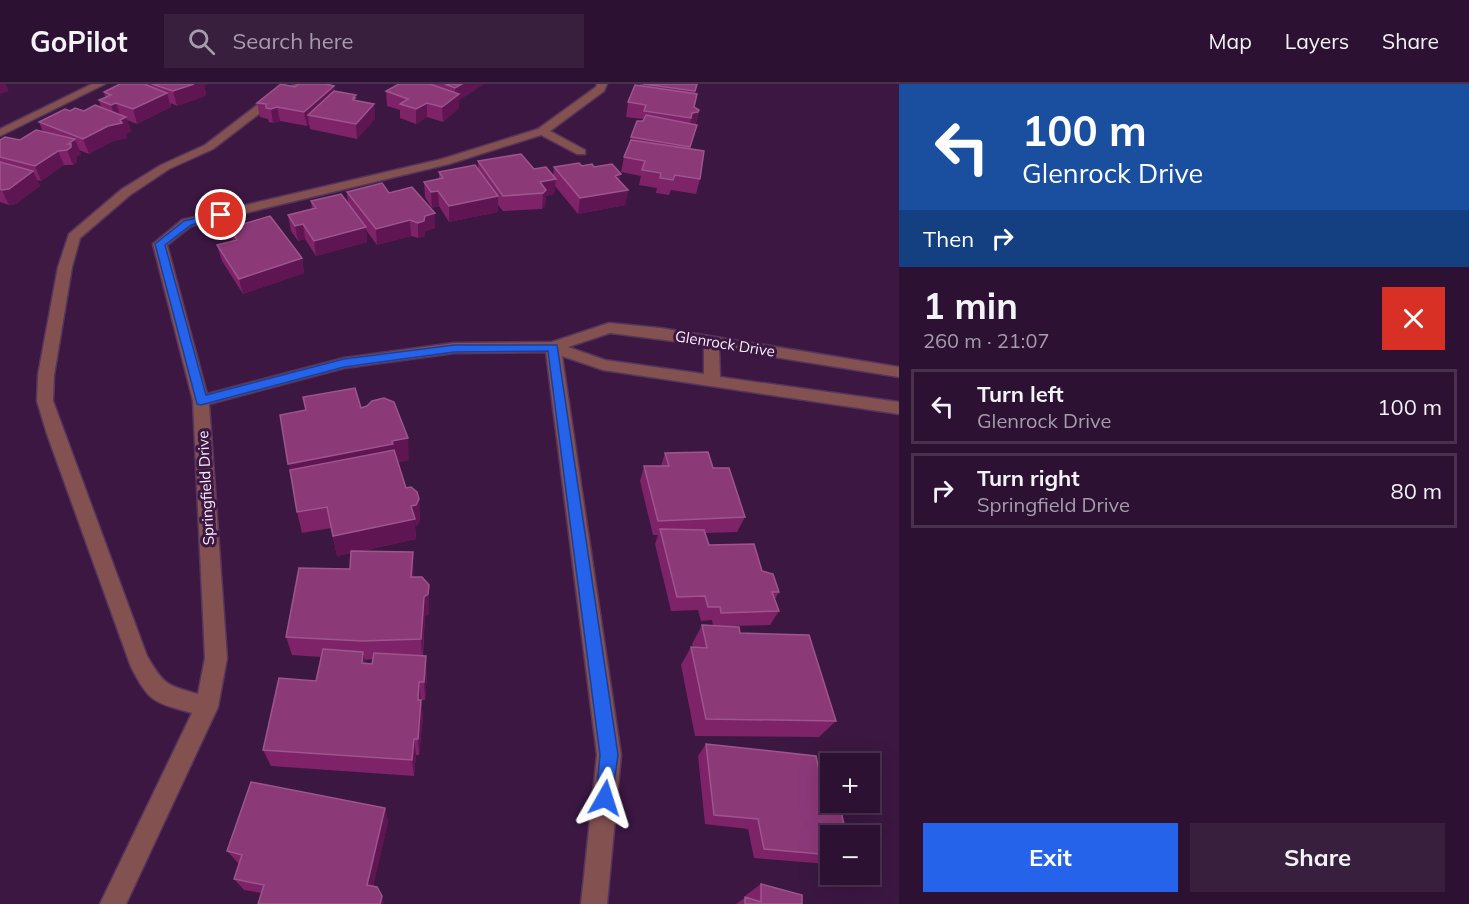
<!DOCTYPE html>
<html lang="en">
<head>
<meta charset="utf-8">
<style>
  body { margin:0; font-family:Mulish,sans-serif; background:#381f3e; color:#f1f3f6; height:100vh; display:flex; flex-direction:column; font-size:22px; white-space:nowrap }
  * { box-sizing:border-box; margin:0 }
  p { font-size:20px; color:#a69dac }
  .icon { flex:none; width:33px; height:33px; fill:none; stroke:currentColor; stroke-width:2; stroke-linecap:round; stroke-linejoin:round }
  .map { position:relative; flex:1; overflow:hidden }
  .side { display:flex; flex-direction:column; background:#2c1132; width:570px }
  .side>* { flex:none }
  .hud { background:#1a4fa0; color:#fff; overflow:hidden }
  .fabs { position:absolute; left:820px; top:669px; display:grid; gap:12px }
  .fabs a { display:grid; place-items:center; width:60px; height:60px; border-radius:0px; background:#2c1132; box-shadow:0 6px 24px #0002,0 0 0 2px #48314d; font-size:30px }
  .pin { position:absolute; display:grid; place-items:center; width:51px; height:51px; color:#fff; margin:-26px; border:3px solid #fff; border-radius:50%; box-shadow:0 2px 6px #0007 }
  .me { position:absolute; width:66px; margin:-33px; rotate:6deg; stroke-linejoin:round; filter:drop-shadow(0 0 4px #0008) }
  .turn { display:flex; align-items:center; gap:21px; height:126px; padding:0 24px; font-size:27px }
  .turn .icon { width:78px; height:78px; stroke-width:2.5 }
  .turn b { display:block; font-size:42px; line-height:51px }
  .then { display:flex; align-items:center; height:57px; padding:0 24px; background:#0003; gap:12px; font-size:22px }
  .round { display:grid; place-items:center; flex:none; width:63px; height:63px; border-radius:0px; background:#381f3e }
  .summary { display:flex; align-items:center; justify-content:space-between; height:102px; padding:0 24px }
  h1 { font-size:36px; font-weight:700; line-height:45px }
  .button { display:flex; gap:12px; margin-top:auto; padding:12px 24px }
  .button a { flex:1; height:69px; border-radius:0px; background:#2563eb; color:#fff; font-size:24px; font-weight:700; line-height:69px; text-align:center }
  .button a+a { background:#381f3e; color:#f1f3f6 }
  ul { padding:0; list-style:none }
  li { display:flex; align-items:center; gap:18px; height:75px; margin:0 12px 9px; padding:0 12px; border:3px solid #48314d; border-radius:0px }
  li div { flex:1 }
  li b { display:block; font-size:22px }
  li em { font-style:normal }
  header { display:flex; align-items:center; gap:36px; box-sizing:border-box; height:84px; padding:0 30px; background:#2c1132; border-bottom:2px solid #48314d }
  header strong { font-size:28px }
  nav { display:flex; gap:33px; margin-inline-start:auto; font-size:21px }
  .search { width:420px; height:54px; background:#381f3e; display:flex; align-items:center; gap:15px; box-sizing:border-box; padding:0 21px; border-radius:0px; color:#a69dac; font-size:22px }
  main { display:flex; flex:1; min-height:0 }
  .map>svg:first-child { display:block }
</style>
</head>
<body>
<header>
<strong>GoPilot</strong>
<div class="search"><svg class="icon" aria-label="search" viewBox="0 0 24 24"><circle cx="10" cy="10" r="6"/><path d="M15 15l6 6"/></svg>Search here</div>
<nav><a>Map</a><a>Layers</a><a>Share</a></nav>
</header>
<main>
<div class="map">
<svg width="899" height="820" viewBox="0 0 899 820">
  <rect width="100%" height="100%" fill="#3b1742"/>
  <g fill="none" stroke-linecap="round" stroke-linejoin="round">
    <!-- minor casing -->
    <g stroke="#56355c" stroke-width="3">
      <path id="minor" d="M92 0H105L0 52V45Z
        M296 0H309L277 16 213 65 169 85 130 111 80 154 72 183 54 291 53 317 147 572C164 601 166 601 198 610L205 574 193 317 153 160 182 136 442 75 538 45 596 3 597 0H607L604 7 550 47 585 66V70H577L541 51 449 80 191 142 167 161 207 310 344 274 454 259 552 258 609 239 660 244 899 283V293L719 264 720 293 899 318V330L603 286 562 272 621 671 607 820H581L597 671 546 268 454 269 344 284 209 320 227 574 218 623 126 820H100L192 629C153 618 150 619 131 583L47 350 37 317 38 291 58 183 69 150 122 105 161 81 205 61 269 12ZM610 249 704 261V290L605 276 568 263Z"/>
    </g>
    <!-- minor -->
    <use href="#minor" fill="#825150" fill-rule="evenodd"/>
  </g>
  <!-- wall -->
  <path fill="#7e2367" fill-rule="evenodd" d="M120 0H207L204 2 206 9 205 12 177 22 171 19V23L137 40 127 36 131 47 126 50 127 54 113 57 89 70 79 66 81 70 76 73 77 78 73 81H64L41 97 37 96 40 102 16 120 9 121 0 118V56H20L43 48 39 38 70 27H84L101 24 99 16 105 13 104 8Z
    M399 0H484L459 16V24L443 38 427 33 416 40 400 34V26L387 22 386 7Z
    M640 0H698L695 9 694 24 699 26 690 65 700 95 696 110 671 106 669 111 656 109 657 104 639 101 641 92 621 88 624 73 631 53 642 37 643 35 626 33 628 18Z
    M295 3 335 7 356 17 374 20 375 35 357 55 310 45 309 40 307 42 280 37 273 39 269 38 268 35 260 33 257 19Z
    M478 77 534 85 553 91 554 83 582 82 594 83 620 97 628 106 625 121 578 130 555 102 554 110 546 112 545 122 542 125 503 127 498 121V128L449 138 439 122 432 124 425 113 424 98 439 95V88L478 86Z
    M347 108 389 109 435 144 425 147V152L418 154 411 152 377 161 366 146 367 158 316 172 305 155 298 157 291 147 288 131 312 125 311 117 348 120Z
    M230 144 302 174 304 189 243 210 222 177 217 161 233 157Z
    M361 324 409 376 398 378 406 404 419 415 420 436 417 442H415L416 455 362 467 414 489V493L429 501V530L425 532 423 572 427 590 425 616H421L423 633 419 671H416L414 692 271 682 263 666 316 597 321 573 292 571 286 553 350 485 351 469 337 472 331 444 302 449 297 428ZM373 575 372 580H366L365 576Z
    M665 369 713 384 745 433 737 448 705 449 709 461 762 487 779 508 775 515 779 527 770 541 729 542 740 549 836 637 819 653 695 652 681 581 691 563H693L692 560 702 541H713L712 536 701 537 698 526 671 527 655 460 658 451H653L640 397 644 382H661Z
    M706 660 824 710 845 745 836 751 831 752V777L827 780 754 774 748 745 705 740 698 672Z
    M385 724 388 738 373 802 261 809 244 806 234 795 239 780 227 767Z
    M761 800 802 820H736L746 813V811Z"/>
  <!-- shaded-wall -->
  <path fill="#5e1552" d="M0 0H6L9 7 0 10Z
    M192 0H207L204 2 206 9 205 12 177 22 173 7Z
    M462 0H484L459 16V24L443 38 442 23 455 13V4Z
    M334 2 336 16 308 31 309 40 307 42 304 28Z
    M167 9 171 23 137 40 133 25Z
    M697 10 694 24 698 28 695 43 689 44Z
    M116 19 121 33 116 36 111 21Z
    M427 19V33L416 40V25Z
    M374 20 375 35 357 55 356 40Z
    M277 23 280 37 273 39 271 25Z
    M126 33 131 47 126 50 127 54 113 57 89 70 83 55Z
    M75 55 81 70 76 73 77 78 73 81 67 66 68 60Z
    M58 67 64 81 41 97 35 82Z
    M33 87 40 102 16 120 9 121 2 106Z
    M621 90 618 106 615 92Z
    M556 95 554 110 546 112 545 122 542 125 543 109 540 98Z
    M628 106 625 121 578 130 580 114Z
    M438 107 439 122 432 124 431 108Z
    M498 112V128L449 138V122Z
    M435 129V144L425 147V152L418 154V139L425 132Z
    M410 136 411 152 377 161 376 145Z
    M303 140 305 155 298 157 295 142Z
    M366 143 367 158 316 172 314 157Z
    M302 174 304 189 243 210 239 195Z
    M408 354 409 376 294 402 288 380Z
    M419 415 420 436 417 442H415L416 455 337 472 333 452 411 422Z
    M413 468 414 489 412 513 411 493Z
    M429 501V530L425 532 422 573 421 555 424 513Z
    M363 568 367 586 362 579Z
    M426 572 427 590 425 616 424 598Z
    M419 598 421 616H418Z
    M421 616 423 633 419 671 418 655Z
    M414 655 416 671 414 692 412 676Z
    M385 724 388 738 371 812 367 801Z
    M382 812 384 820H380Z"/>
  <!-- building -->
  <path fill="#8c3978" stroke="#9d558d" stroke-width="1.5" d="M120 0H144L167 9 133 25 116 19 111 21 99 16 111 11 104 8Z
    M152 0H194L173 7Z
    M281 0 295 3 299 0H326L334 2 304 28 277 23 271 25 266 24V20L257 19Z
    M399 0H430L459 10 442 23 427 19 416 25 400 20 408 15 386 7Z
    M445 0H462L455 4Z
    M643 0H697L695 7Z
    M635 1 697 10 694 23 699 26 698 28 692 29 691 34 644 27 646 21 628 18Z
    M334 7 356 11 353 14H355L353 16 374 20 356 40 308 31Z
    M95 21 126 33 120 36 122 39 108 42 83 55 39 38 65 25 70 27 75 24 84 27Z
    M646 31 697 41 690 63 631 53 637 37H643Z
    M36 46 75 55 68 60H71V63L67 66 58 67 35 82 0 73V56L5 53 20 56Z
    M631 56 704 67 700 95 675 91 673 96 660 94 661 89 642 86 645 77 624 73Z
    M521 70 534 85 546 83 556 95 540 98 546 106 543 109 503 112 478 77Z
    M0 78 33 87 9 105 2 106 0 105Z
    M579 79 582 82 592 80 594 83 612 80 621 90 615 92 628 106 580 114 554 83Z
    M475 81 498 112 449 122 438 107 431 108 424 98 443 94 439 88Z
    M382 99 389 109 412 103 435 129 425 132 424 137 418 139 410 136 376 145 347 108Z
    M341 110 366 143 314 157 303 140 295 142 288 131 316 124 311 117Z
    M270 132 302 174 239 195 217 161 237 156 230 144Z
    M355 304 361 324 367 322 372 317 384 314 394 318 408 354 392 357 393 360 288 380 280 331 306 326 303 313Z
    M394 366 406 404 411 403 417 408 419 415 416 421 411 422 415 435 333 452 327 423 297 428 290 386Z
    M708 368 713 384H729L745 433 658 437 644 382H669L665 369Z
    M660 445 704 446 709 461 754 460 762 487 773 490 779 508H772L779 527 721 529 720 523H708L705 512 677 513Z
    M351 467 413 468 411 493H422L429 501 428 510 424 513 421 555 362 557 286 553 299 484 350 485Z
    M702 541 739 543 740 549 809 551 836 637 706 635 691 563 707 564Z
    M323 565 363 568 362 579 372 580 374 569 426 572 424 598H419L418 616H421L418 655H414L412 676 263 666 279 594 316 597Z
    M706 660 816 672 824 710 831 712V718H839L845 745 834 744 836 752H831V771L764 765 758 735 714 731Z
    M251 698 385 724 367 801 377 803 382 812 380 820H258L264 801 234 795 242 771 227 767Z
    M761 800 802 811V820H745V813L761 818Z"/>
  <!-- route -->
  <path fill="#2563eb" stroke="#184099" stroke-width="1.5" d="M221 128 226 131 224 133 191 141 165 161 206 311 344 275 454 261H557L618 671 611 720 605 723 598 720 596 714 600 671 548 267 454 268 344 283 201 321 197 320 155 160 184 137Z"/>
  <g text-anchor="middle" stroke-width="6" stroke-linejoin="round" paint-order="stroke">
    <!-- street labels -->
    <g font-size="15" fill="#fbeefe" stroke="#3b1742">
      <text transform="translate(725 260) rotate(9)" y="5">Glenrock Drive</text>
      <text transform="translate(206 404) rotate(-93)" y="5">Springfield Drive</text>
    </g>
  </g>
</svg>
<div class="fabs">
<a>+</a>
<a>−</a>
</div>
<div class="pin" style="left:221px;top:131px;background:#d93025"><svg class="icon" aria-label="arrive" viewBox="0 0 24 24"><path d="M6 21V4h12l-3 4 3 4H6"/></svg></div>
<svg class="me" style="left:605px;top:714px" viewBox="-20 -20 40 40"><path d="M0-17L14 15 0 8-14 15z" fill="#2563eb" stroke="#fff" stroke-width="4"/></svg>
</div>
<section class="side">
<div class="hud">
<div class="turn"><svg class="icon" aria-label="left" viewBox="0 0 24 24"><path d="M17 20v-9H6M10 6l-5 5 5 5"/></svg><div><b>100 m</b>Glenrock Drive</div></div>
<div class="then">Then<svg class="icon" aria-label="right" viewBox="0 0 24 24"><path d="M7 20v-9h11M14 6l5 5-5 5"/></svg></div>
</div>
<div class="summary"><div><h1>1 min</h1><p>260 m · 21:07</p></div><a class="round" style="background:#d93025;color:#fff"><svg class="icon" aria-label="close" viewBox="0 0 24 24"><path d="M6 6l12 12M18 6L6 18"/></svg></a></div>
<ul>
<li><svg class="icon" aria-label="left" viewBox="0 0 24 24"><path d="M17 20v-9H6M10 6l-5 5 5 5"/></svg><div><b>Turn left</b><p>Glenrock Drive</p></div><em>100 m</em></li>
<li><svg class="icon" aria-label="right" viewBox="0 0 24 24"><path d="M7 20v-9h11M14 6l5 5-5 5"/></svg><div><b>Turn right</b><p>Springfield Drive</p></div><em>80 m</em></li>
</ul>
<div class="button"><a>Exit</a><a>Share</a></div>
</section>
</main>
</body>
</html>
